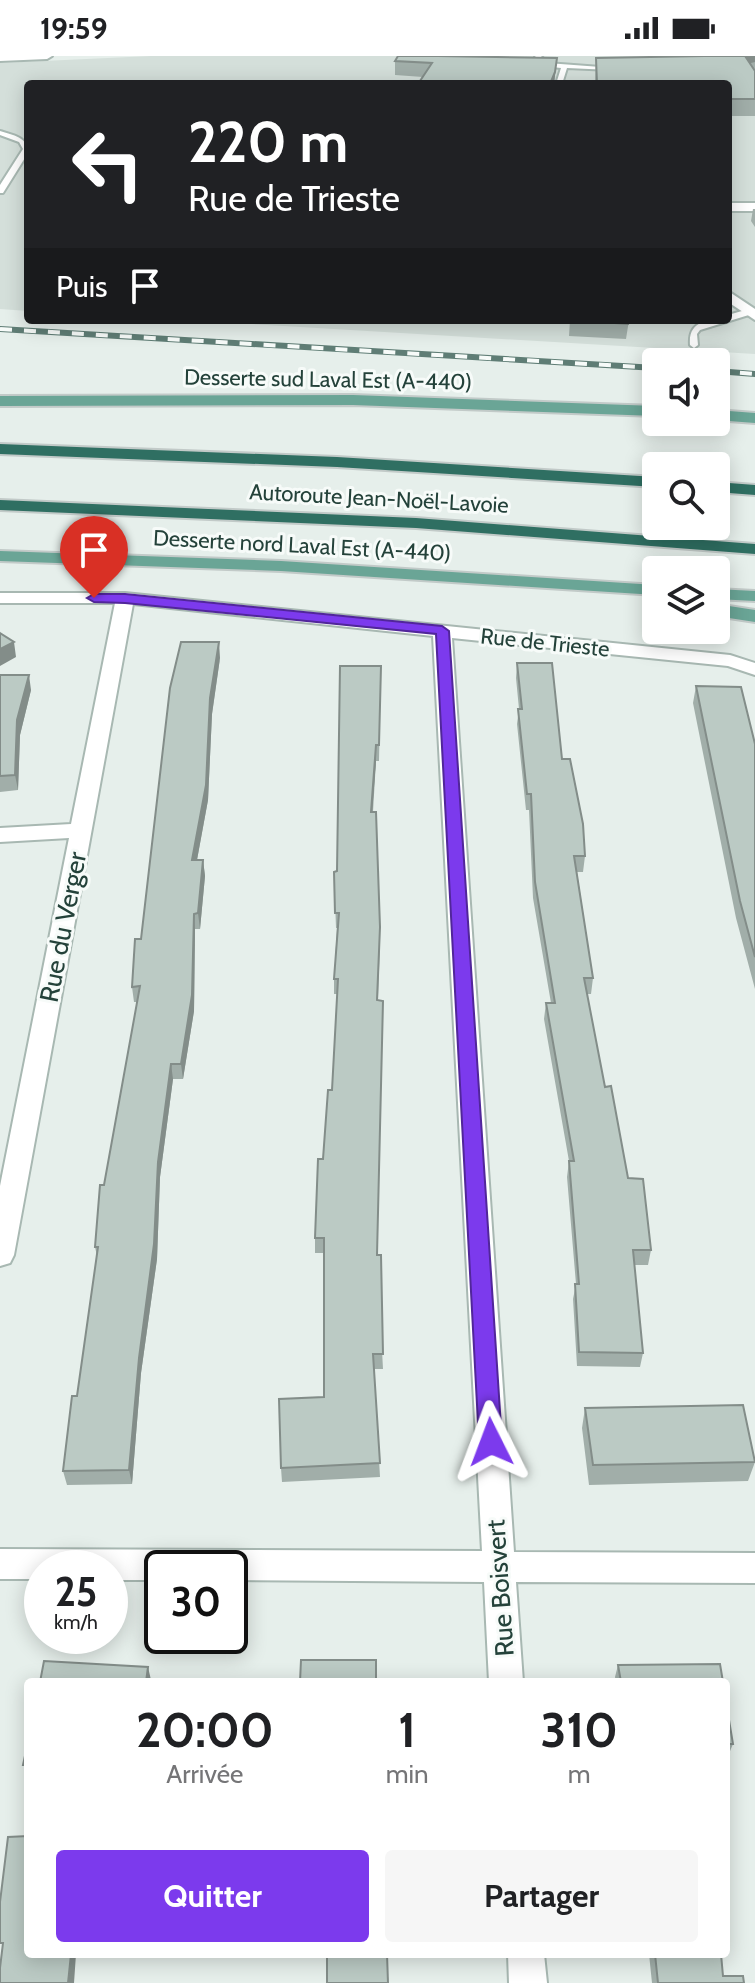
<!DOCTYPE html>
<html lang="fr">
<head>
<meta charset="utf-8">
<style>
  body { margin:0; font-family:Cabin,sans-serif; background:#f6f6f6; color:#202124; height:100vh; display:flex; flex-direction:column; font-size:30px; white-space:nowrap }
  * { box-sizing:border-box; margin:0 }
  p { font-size:26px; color:#757577 }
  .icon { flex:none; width:44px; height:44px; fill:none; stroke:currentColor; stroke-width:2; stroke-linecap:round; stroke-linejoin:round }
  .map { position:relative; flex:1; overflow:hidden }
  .panel { position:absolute; left:24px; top:1622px; width:706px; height:280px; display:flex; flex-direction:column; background:#fff; border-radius:8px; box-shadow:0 4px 20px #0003 }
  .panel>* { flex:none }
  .guide { position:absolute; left:24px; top:24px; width:708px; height:244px; border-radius:8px; box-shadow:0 4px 20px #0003; background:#202124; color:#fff; overflow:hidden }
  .tools { position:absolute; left:642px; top:292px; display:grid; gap:16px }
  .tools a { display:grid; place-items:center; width:88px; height:88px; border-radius:8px; background:#fff; box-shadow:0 4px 20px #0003; font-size:40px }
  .speed { position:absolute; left:24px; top:1494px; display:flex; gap:16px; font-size:40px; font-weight:700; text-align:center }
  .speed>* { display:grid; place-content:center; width:104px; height:104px; border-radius:50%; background:#fff; box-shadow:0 4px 20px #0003; line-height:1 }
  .speed small { font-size:20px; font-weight:400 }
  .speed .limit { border:4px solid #111; border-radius:12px; background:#fff; color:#111 }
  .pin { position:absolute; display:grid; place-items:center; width:68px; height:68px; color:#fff; margin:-82px -34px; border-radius:50% 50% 50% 0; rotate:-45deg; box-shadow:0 0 8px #0007 }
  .pin .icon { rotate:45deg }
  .me { position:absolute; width:88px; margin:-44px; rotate:357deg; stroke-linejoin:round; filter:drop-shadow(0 0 6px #0008) }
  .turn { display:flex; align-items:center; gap:28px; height:168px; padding:0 32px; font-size:36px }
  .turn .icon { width:104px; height:104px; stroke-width:2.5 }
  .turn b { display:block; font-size:56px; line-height:68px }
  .then { display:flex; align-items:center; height:76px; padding:0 32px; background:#0003; gap:16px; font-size:30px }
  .eta { display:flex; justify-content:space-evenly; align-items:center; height:136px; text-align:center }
  .eta b { font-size:48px; font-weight:700; line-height:56px }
  .button { display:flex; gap:16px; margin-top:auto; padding:16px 32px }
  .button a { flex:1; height:92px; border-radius:8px; background:#7c3aed; color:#fff; font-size:32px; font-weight:700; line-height:92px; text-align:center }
  .button a+a { background:#f6f6f6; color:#202124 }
  .status { display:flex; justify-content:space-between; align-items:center; height:56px; padding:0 40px; background:#fff; direction:ltr }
  .status svg { height:22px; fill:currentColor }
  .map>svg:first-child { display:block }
</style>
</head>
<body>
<div class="status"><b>19:59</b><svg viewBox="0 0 49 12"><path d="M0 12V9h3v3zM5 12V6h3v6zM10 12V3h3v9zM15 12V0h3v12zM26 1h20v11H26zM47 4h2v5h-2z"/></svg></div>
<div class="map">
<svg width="755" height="1927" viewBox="0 0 755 1927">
  <rect width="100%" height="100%" fill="#e6efeb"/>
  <!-- built -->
  <path fill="#d4dfda" d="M151 0H755V298L183 264H728V28H28V255L0 253V7Z"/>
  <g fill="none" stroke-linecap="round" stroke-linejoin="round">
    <!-- service casing -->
    <g stroke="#a8b8b2" stroke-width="4">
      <path id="service" d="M535 0H541L547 7 614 12 611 14 567 12 562 28H556L561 12 543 10Z
        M0 75C13 79 28 81 28 97L3 137H0V129L23 93 19 86 0 79Z
        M749 253 753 256 752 258 700 274 697 278 698 289 694 292 690 289C688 264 708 264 728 264V259Z"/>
    </g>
    <!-- minor casing -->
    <g stroke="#a8b8b2" stroke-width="4">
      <path id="minor" d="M0 0H52L47 3 0 5Z
        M728 147H755V155H728Z
        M728 235 755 253V264L728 246Z
        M0 537H125L730 599 755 607V619L728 610 452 582 514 1496 755 1497V1527L516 1526 523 1626H489L484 1526 230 1524V1512H162V1524H110V1512H42V1523H0V1493L482 1495 433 580 133 548 14 1199 10 1207 0 1210V1130L69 782 0 786V772L71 768 115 547H0Z
        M508 1898H544L547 1927H509Z"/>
    </g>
    <!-- primary casing -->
    <g stroke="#c2cac8" stroke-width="4">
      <path id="primary" d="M353 339 656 350V360L353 349 0 350V340Z
        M716 354 755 357V367L716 364Z
        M0 495 281 505 656 529V539L281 515 0 505Z
        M716 533 755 535V545L716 543Z
        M716 548 755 554V566L716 560Z"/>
    </g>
    <!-- motorway casing -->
    <g stroke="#c2cac8" stroke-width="4">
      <path id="motorway" d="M0 388 337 401 656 421V431L337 411 0 398Z
        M716 426 755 429V439L716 436Z
        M0 444 416 462 755 488V498L416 472 0 454Z"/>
    </g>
    <!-- service -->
    <use href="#service" fill="#fff" fill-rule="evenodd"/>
    <!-- minor -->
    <use href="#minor" fill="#fff" fill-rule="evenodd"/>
    <!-- primary -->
    <use href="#primary" fill="#6aa596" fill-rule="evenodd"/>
    <!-- motorway -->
    <use href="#motorway" fill="#2f6f62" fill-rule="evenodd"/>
    <!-- rail casing -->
    <g stroke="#5f7d75" stroke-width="6">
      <path id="rail" d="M0 273 656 312
        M716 315 755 318"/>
    </g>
    <!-- rail -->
    <use href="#rail" stroke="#f7fbf9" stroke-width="4" stroke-dasharray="12" stroke-linecap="butt"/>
  </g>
  <!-- wall -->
  <path fill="#a1aea9" d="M398 0H451L448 1 557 2 554 28H418L423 21 395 19V5Z
    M691 0H755V60H728V28H595L596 2Z
    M753 153H755V171L751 165Z
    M570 264H629L626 283 569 280Z
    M220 602 212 658 208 744 197 804H203L205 820 200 873H195L194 955 183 1023H173L160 1121 157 1203 141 1317 132 1428 67 1429 63 1415 77 1340 97 1200 95 1191 104 1129 137 946H134L132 931 141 883Z
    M517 607 562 703 585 800 583 816H577L593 922 591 938H587L605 1031 628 1122 651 1194 648 1209H634L643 1297 640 1311 577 1310 573 1243 576 1228 567 1121 569 1105 544 963 546 947H551L533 842 529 754H526L517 668 519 653 516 622Z
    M381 610 379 705H376L373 756 380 886 378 944 377 1199 383 1313H374L380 1421 282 1426 281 1412 324 1341V1197H315V1182L323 1103 332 1034 338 938H334V923L337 872H336L334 816 337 815Z
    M0 619 31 634 20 679 18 734 0 736Z
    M696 630 755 688V933L736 862 693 647Z
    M585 1352 755 1406 748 1425 589 1429 582 1372Z
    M618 1609 723 1626H616L615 1621Z
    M726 1646 733 1688 728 1700H726Z
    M649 1898H721L723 1920 744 1927H652Z"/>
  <!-- shaded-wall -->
  <path fill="#838d89" d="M739 0H755V6L738 10Z
    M557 2 554 28H550Z
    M14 586 16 601 0 610V593Z
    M219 586 220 602 212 658 208 744 194 820 192 804 210 642Z
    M29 619 31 634 20 679 18 734 15 719 17 664Z
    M376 689V705L371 772V756Z
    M203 804 205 820 200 873 198 857Z
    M194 858 195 873 194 955 183 1023 181 1008Z
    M171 1008 173 1023 160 1121 157 1203 141 1317 132 1428 129 1414 158 1106Z
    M148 1611 151 1624V1626H146Z
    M71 1898H76L74 1927H68Z"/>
  <!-- building -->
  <path fill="#bbcac4" stroke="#838d89" stroke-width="2" d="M398 0H438L557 2 555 16 550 28H418L432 7 395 5Z
    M704 0H745L755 15V43H728V28H597L596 2Z
    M570 264H629L628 268Z
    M0 577 14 586 0 593Z
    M181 586H219L210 642 206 729 192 804H203L198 857 194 858 192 939 181 1008H171L158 1106 154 1188 139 1302 129 1414 63 1415 72 1340H77L98 1191H95L100 1129H104L140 930 132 931 135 883H141L170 632Z
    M517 607H552L562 703H570L583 768 585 800H574L593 922H584L605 1031 611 1030 628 1122 643 1123 651 1194H633L643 1297 579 1296 575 1228H579L569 1105H574L546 947H555L535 826 531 738H527L518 653H522Z
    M340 610H381L379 689H376L371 756H376L380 871 377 944 383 945 377 1199H381L383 1298H373L380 1407 281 1412 279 1343 324 1341V1182H315L318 1103H323L328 1034H332L338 923H334L339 857H335L334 816 337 815Z
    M0 619H29L17 664 15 719 0 720Z
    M696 630 741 631 755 688V901L740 845Z
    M743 1349 755 1406 593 1409 585 1352Z
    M301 1604H376V1626H300Z
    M44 1605 148 1611 146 1626H40Z
    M720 1608 723 1626H621L618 1609Z
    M726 1646 733 1688H726Z
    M28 1686V1709H23Z
    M28 1780V1898H71L68 1927H0V1912L3 1887H0V1846L8 1781Z
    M327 1898H387L388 1927H327Z
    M655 1898H721L723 1920H743L744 1927H658Z"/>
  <!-- route -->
  <path fill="#7c3aed" stroke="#51269a" stroke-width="2" d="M125 538 442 570 449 575 502 1386 499 1393 491 1396 483 1393 479 1386 436 578 125 547 94 546 87 542 94 538Z"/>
  <g text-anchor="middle" stroke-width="6" stroke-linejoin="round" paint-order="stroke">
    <!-- far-street labels -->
    <g font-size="22" fill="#24423a" stroke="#f7fbf9">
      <text transform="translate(328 323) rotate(1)" y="8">Desserte sud Laval Est (A-440)</text>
      <text transform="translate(379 442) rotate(3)" y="8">Autoroute Jean-Noël-Lavoie</text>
      <text transform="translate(302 489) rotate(3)" y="8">Desserte nord Laval Est (A-440)</text>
      <text transform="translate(545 586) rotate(6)" y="8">Rue de Trieste</text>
    </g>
    <!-- street labels -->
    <g font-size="26" fill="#24423a" stroke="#f7fbf9">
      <text transform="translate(63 871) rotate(-79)" y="9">Rue du Verger</text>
      <text transform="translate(500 1532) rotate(-94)" y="9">Rue Boisvert</text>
    </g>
  </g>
</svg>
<div class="tools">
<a><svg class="icon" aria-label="sound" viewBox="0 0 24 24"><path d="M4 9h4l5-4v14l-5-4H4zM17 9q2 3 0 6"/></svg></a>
<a><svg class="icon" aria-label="search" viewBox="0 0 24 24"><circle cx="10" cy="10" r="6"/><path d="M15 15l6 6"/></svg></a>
<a><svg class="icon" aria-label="layers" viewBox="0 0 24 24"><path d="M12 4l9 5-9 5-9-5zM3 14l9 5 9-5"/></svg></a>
</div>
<div class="speed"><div>25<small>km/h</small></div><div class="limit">30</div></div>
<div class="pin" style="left:94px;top:542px;background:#d93025"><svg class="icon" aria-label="arrive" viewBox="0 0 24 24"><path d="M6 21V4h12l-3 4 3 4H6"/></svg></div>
<svg class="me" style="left:491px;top:1386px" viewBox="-20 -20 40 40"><path d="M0-17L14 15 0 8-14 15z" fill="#7c3aed" stroke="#fff" stroke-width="4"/></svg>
<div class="guide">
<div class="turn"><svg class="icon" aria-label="left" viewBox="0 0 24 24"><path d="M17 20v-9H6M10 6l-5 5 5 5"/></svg><div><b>220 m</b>Rue de Trieste</div></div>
<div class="then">Puis<svg class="icon" aria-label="arrive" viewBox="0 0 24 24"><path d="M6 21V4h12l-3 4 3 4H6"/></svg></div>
</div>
<section class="panel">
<div class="eta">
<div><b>20:00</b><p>Arrivée</p></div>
<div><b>1</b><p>min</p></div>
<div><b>310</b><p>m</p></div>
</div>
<div class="button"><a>Quitter</a><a>Partager</a></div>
</section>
</div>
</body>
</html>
